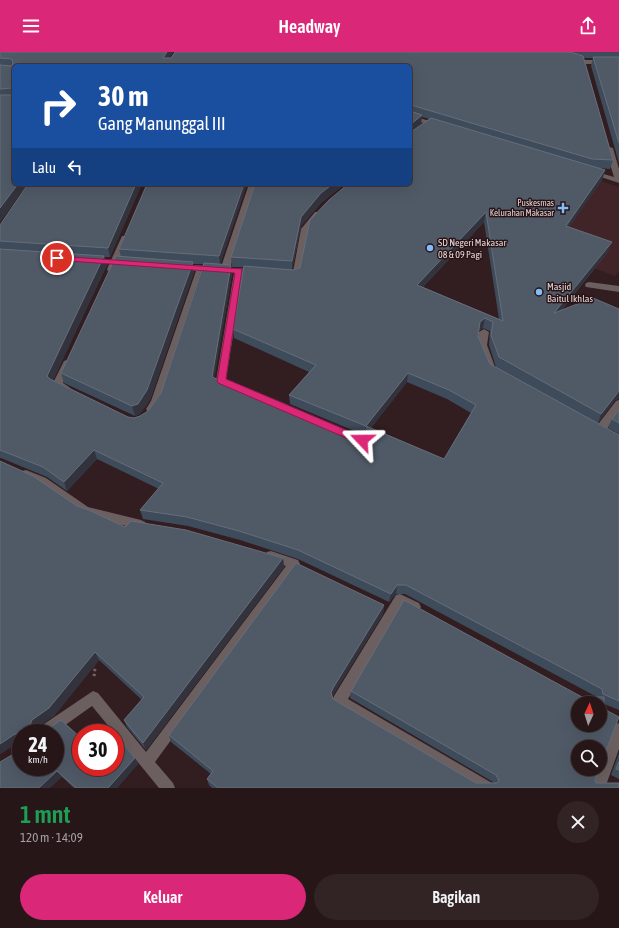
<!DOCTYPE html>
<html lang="id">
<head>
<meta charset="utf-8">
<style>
  body { margin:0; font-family:"Asap Condensed",sans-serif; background:#322325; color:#f1f3f6; height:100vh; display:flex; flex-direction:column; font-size:15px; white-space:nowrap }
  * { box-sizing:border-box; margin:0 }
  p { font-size:13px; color:#a49fa2 }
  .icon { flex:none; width:22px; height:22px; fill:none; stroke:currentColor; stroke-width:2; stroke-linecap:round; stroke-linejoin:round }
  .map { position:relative; height:736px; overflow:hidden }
  .side { display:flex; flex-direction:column; background:#261618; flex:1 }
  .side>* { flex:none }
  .banner { position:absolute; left:12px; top:12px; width:400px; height:122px; border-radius:6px; box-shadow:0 4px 16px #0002,0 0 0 1px #423537; background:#1a4fa0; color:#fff; overflow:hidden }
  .needle { width:26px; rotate:4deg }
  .controls { position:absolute; left:571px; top:644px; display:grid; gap:8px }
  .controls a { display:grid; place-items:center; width:36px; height:36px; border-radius:50%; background:#261618; box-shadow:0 4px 16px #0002,0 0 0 1px #423537; font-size:20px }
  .speed { position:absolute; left:12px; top:672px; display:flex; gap:8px; font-size:20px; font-weight:700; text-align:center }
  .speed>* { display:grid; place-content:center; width:52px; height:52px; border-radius:50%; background:#261618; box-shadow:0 4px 16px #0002,0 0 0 1px #423537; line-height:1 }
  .speed small { font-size:10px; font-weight:400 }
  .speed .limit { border:6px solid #d22; background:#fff; color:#111 }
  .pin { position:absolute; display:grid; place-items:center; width:34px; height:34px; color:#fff; margin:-17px; border:2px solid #fff; border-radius:50%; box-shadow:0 1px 4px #0007 }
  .me { position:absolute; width:44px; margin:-22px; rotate:293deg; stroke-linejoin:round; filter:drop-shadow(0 0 3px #0008) }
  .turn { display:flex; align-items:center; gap:14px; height:84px; padding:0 20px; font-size:18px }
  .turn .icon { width:52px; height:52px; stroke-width:2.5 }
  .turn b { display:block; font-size:28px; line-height:34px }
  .then { display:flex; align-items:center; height:38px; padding:0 20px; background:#0003; gap:8px; font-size:15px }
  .round { display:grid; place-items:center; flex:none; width:42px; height:42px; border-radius:21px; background:#322325 }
  .overview { display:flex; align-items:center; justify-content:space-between; height:68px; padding:0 20px }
  h1 { font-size:24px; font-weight:600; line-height:30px; color:#1e9e55 }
  .primary-button { display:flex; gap:8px; margin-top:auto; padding:8px 20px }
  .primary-button a { flex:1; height:46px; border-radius:24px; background:#db2777; color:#fff; font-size:16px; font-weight:600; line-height:46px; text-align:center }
  .primary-button a+a { background:#322325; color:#f1f3f6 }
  header { display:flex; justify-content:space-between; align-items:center; height:52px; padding:0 20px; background:#db2777; color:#fff; font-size:18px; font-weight:600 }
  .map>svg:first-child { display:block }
</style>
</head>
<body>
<header><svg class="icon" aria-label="menu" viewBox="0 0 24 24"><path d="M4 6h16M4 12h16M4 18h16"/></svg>Headway<svg class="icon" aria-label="share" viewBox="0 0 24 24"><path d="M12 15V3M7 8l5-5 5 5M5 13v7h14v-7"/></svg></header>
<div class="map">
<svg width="619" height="736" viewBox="0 0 619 736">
  <rect width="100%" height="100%" fill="#321d20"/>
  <!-- built -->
  <path fill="#402427" d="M547 111 619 135V219L615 224 488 177Z"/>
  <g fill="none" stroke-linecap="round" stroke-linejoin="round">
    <!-- path -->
    <path stroke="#746164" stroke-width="3" stroke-dasharray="2.5 2.5" stroke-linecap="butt" d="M92 613 95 616 94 625"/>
    <!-- service -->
    <path fill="#6b5f60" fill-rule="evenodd" d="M589 230 619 234V240L586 235 585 233 586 231Z"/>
    <!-- minor -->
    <path fill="#6b5f60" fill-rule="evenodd" d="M572 4 585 8H619V12H585L570 7V5Z
      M410 63 439 72 440 73 437 75 410 67Z
      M606 94 613 96 619 117V131L586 120 590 118 614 125 605 96Z
      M249 132H257L230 216 255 217 259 220 255 223 243 222 226 327 286 352 288 355 283 359 280 358 218 331 216 329 234 221 204 219 161 350 154 360H148L146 357 151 349 196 219 180 218 176 215 180 212 221 215Z
      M315 160H321L322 162 309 177 301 222 297 225H286V221L293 220 301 177Z
      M122 184H128L129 186 115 217 114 219H108L107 217Z
      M484 277 489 280 487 293 495 315 490 318 485 315 477 293 479 280Z
      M67 308 72 311 63 331 69 335 71 337 66 341 54 335 52 333 64 309Z
      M619 348V359L604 381H596L595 378 596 375 616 349Z
      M26 418 46 426 88 455 141 468 145 470 147 473 145 476 141 478 81 462 38 432 22 425 21 422 22 419Z
      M271 499 298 508 300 512 155 710 173 731 175 736H159L92 654 54 681H36L38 676 93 639 98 641 146 700 286 514 267 508 265 504 267 500Z
      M400 542 419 551 421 555 419 559 415 560 402 554 348 647 492 731 494 736H474L334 654 332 649 334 644 396 543Z
      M619 671V697L605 736H591L598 717H600V712L614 673Z"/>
  </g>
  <!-- wall -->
  <path fill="#3e4b5a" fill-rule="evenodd" d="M0 0H173L169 6H171L175 0H619V111L591 14 593 6H584L613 108 610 117 598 116 605 118 602 128 569 175 608 200 561 259 619 257V347L615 348 598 371 619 383V658L604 652 595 729 596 731 619 736H212L209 733 207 727 211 722 171 690 169 683 384 553 383 562 333 643 332 645 333 647 476 731H493V730L350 646 351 639 597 645 405 542H396L389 550 298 507 240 488 188 474 143 467 140 458 159 437 97 407 67 439 47 425 1 406H0V173L141 134 110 205H105L107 213 53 328 128 365 134 366 140 364 148 359 161 341 203 212H193L194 220 150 348 140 362 135 364 64 331 61 321 121 205 119 197 147 132H247L220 212 232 222 214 326 271 350 357 383H364L290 352 289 343 309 320 234 286 233 277 243 215H232L231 205 255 132H345L321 151 301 174 292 218 300 216 410 132 14 14V132H27L0 170ZM422 65 429 67 412 79 421 72ZM484 170 499 267 423 235ZM483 276 490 279 489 293 496 315 586 365 490 312 478 284V279ZM407 330 447 347 471 361 444 407 371 376Z
    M619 358V382L608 376 612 367Z
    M0 409 77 454 125 475 283 506 284 515 146 698 127 675 124 668 142 648 99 608 54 664 37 675V676L81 715 135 706 138 712 117 736H74L62 725 17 700V691L0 702Z
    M619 701V727L611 723Z"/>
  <!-- shaded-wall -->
  <path fill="#32333d" d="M167 0H173L165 14 163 6Z
    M411 53 410 62V54Z
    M422 63 421 72 410 81V73Z
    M605 118 602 128 564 183 566 174Z
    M18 132H27L0 170V156Z
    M136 132H146L141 134 110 205 108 196Z
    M244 132H247L220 213 219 204Z
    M333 132H345L321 151 301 174 292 218V209L301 165 321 141Z
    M486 160 484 170 416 242 417 233Z
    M612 190 608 200 551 271 554 261Z
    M104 204 107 213 51 333 47 324Z
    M193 210 194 220 150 348 140 362 135 364 132 354Z
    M231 213 232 222 213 335 212 325Z
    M485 266 483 276 478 280 480 270Z
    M408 321 407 330 368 380V378L366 374V383H365L366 374Z
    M619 339V347L615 348 598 371 601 362Z
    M94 398 97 407 67 439 64 430Z
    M283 506 284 515 146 698 143 691Z
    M397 533 396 542 389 550 391 542Z
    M384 553 383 562 333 643 331 648V641L333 636Z
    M95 600 99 608 54 664 37 675 35 680 30 673 32 668Z
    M15 682 20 689 0 702V692Z
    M135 706 138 712 117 736H108Z
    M57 719 62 725 50 736H39Z"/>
  <!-- building -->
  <path fill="#505a67" stroke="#676d79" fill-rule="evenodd" d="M0 0H167L163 6H171L175 0H570L583 4 613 108 592 107 411 53 410 54V14H14V132H18L0 156V43H12V36L0 37V13L11 14 13 12 12 7 0 6Z
    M593 5H619V91Z
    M410 59 422 63 410 73Z
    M431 66 605 118 566 174 612 190 554 261 593 246 619 257V339L601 362 499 305 491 283 493 270 485 266 480 270 478 284 490 312 619 383V649L603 642 602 637 406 533H397L391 542 298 498 239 479 187 465 140 458 163 431 94 398 64 430 43 415 0 398V197L104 204 47 324 50 327 128 365 134 366 140 364 148 359 161 341 204 211 231 213 212 325 271 350 272 349 280 352 282 351 357 383H367L368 378 366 374 444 407 476 353 449 338 408 321 366 374 289 343 316 313 233 277 244 214 293 218 300 216 310 168 329 148 348 132H410V73L411 80ZM486 160 503 269 417 233Z
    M28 132H136L108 196 0 189V173Z
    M147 132H244L219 204 119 197Z
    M255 132H333L321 141 301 165 292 209 231 205Z
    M116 204 193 210 147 338 138 352 132 354 61 321Z
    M619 358V371L612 367Z
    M0 409 33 424 77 454 89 458 125 475 131 469 186 478 283 506 143 691 124 668 144 645 95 600 49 656 32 668 30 673 31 676H49L61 668 81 686V715H115V682L135 706 108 736H76L57 719 39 736H0V710L17 700V682H15L0 692ZM21 681H55V715H21Z
    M296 511 384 553 333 636 331 641 333 647 476 731H497L499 729 496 723 351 639 404 548 582 645H604V657L619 665 600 715V695H578V717H599L595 729 596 731H619V736H218L207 727 213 719 169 683ZM578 651H600V673H578Z
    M619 710V718L616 717Z"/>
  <!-- route -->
  <path fill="#db2777" stroke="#8e194d" d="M57 204 242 217 226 327 365 386V391H358L218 331 217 329 235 221 55 208 53 206Z"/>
  <!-- markers -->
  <g fill="#82bcfa" stroke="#281416" stroke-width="1.5">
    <path d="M561 150h4v4h4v4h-4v4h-4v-4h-4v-4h4z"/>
    <circle cx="430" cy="196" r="4"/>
    <circle cx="539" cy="240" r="4"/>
  </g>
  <g text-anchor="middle" stroke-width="3" stroke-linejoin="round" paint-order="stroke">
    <!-- far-poi labels -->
    <g font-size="9" fill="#e3d4d5" stroke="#281416" text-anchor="end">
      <text x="554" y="154">Puskesmas<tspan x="554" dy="10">Kelurahan Makasar</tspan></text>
    </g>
    <!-- poi labels -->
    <g font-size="10" fill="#e3d4d5" stroke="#281416" text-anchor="start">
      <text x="438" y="194">SD Negeri Makasar<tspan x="438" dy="12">08 &amp; 09 Pagi</tspan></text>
      <text x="547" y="238">Masjid<tspan x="547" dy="12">Baitul Ikhlas</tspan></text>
    </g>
  </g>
</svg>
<div class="controls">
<a><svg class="needle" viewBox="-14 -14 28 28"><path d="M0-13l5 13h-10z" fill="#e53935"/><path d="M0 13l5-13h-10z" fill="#a49fa2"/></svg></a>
<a><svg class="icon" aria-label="search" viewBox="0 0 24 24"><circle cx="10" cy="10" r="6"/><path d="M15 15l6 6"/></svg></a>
</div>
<div class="speed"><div>24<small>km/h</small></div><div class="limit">30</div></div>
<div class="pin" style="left:57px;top:206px;background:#d93025"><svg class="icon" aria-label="arrive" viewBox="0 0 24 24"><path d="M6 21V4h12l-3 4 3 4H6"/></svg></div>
<svg class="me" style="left:362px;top:388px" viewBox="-20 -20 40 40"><path d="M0-17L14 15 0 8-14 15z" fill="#db2777" stroke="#fff" stroke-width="4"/></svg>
<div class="banner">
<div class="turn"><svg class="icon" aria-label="right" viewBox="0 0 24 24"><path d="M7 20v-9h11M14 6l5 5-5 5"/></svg><div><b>30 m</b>Gang Manunggal III</div></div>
<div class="then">Lalu<svg class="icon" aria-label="left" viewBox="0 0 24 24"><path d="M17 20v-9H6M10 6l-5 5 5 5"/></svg></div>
</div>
</div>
<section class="side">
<div class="overview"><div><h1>1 mnt</h1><p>120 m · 14:09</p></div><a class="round"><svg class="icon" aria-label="close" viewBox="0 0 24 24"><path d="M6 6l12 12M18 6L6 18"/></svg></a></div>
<div class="primary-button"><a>Keluar</a><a>Bagikan</a></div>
</section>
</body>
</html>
